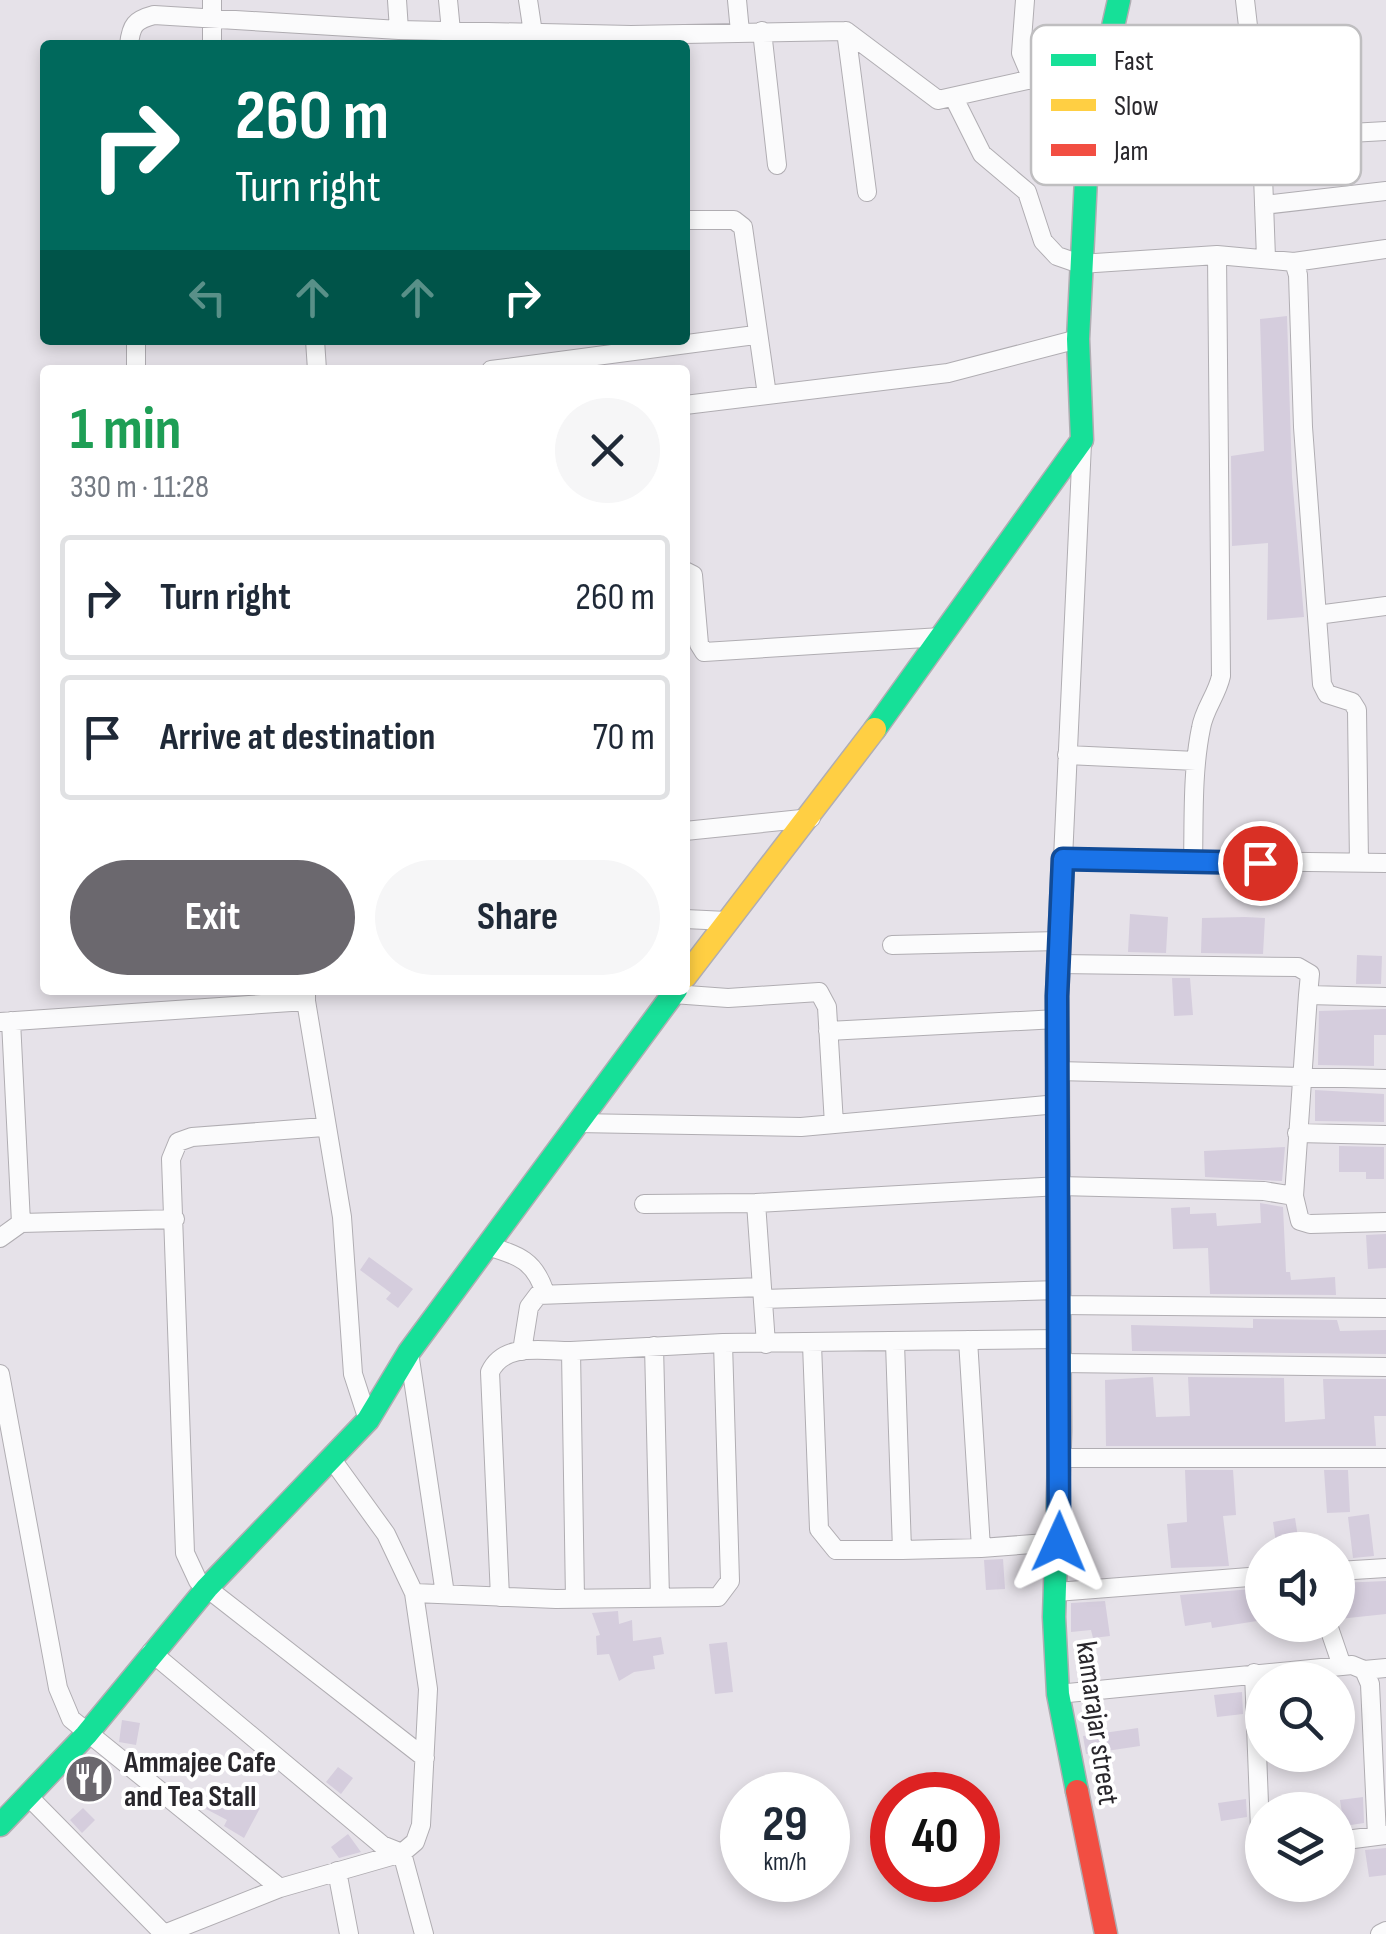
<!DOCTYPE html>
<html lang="en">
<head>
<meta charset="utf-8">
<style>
  body { margin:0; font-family:"Sofia Sans Condensed",sans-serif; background:#f6f6f7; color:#1f2937; height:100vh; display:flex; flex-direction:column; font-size:38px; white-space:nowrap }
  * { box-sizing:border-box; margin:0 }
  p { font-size:32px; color:#747a83 }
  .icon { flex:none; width:55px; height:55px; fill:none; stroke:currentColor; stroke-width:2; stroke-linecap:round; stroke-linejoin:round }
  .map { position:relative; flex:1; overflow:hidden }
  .side { position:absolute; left:40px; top:365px; width:650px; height:630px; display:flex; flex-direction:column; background:#fff; border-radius:10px; box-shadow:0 5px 15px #0003 }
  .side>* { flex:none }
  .hud { position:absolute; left:40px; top:40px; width:650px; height:305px; border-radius:10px; box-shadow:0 5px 15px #0003; background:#00695c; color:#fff; overflow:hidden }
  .tools { position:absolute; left:1245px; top:1532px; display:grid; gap:20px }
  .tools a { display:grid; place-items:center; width:110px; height:110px; border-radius:50%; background:#fff; box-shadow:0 5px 15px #0003; font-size:50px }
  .speed { position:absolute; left:720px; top:1772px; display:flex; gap:20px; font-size:50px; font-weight:700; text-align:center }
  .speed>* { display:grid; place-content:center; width:130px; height:130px; border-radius:50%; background:#fff; box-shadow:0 5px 15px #0003; line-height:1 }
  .speed small { font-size:25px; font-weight:400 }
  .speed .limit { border:15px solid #d22; background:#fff; color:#111 }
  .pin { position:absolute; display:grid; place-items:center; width:85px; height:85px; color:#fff; margin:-42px; border:5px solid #fff; border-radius:50%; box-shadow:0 2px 10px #0007 }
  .me { position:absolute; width:110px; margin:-55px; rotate:1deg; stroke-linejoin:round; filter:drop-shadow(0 0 8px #0008) }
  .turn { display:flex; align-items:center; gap:35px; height:210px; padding:0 30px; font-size:45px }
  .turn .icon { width:130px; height:130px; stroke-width:2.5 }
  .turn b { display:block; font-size:70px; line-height:85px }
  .lanes { display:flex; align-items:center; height:95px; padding:0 30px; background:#0003; justify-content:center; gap:50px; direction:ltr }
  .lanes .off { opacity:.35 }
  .round { display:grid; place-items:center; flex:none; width:105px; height:105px; border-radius:52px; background:#f6f6f7 }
  .summary { display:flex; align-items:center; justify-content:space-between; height:170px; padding:0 30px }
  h1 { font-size:60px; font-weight:700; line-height:75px; color:#1e9e55 }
  .action { display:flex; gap:20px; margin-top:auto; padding:20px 30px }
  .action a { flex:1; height:115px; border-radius:60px; background:#6b686e; color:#fff; font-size:40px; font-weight:700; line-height:115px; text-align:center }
  .action a+a { background:#f6f6f7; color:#1f2937 }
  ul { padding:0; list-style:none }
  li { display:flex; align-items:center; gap:30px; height:125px; margin:0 20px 15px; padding:0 10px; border:5px solid #e0e1e3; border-radius:10px }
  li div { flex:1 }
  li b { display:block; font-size:38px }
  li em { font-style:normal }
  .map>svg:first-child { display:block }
</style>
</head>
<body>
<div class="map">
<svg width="1386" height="1934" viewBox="0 0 1386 1934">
  <rect width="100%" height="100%" fill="#e6e2e9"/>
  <!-- building -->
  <path fill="#d5cddd" d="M1287 316 1292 477 1304 617 1267 620 1268 543 1232 546 1231 456 1264 451 1260 319Z
    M1130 914 1168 917 1166 953 1128 952Z
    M1245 917 1265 918 1263 954 1201 953 1202 918Z
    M1357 955 1382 956 1381 984H1356Z
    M1172 978H1190L1193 1015 1174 1016Z
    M1386 1009V1035H1374V1066L1318 1065 1319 1011Z
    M1315 1090 1384 1094V1122L1315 1121Z
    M1339 1146 1384 1147V1179H1366V1172H1339Z
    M1285 1147 1282 1181 1205 1177 1204 1151Z
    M1260 1203 1283 1207 1286 1272H1290L1291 1280 1335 1277 1336 1295 1210 1294 1208 1248 1173 1249 1171 1208 1190 1207V1214L1216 1213 1217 1226 1261 1223Z
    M1386 1234V1268L1368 1269 1366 1235Z
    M369 1257 413 1289 398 1308 386 1299 391 1293 360 1270Z
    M1253 1319 1337 1320 1340 1331 1386 1330V1354L1132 1351 1131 1325 1253 1328Z
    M1153 1377 1156 1417 1190 1416 1188 1377 1284 1378 1285 1422 1325 1419 1323 1379H1386V1416H1374L1376 1446H1106L1105 1380Z
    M1185 1470H1233L1236 1515 1223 1516 1229 1566 1171 1568 1167 1524 1187 1522Z
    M1324 1470H1348L1350 1512 1327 1513Z
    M1369 1514 1374 1556 1353 1558 1348 1517Z
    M1295 1518 1300 1550H1277L1273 1522Z
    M1003 1559 1005 1589 986 1590 984 1560Z
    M1386 1581V1614L1339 1619 1338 1583Z
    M1252 1589 1257 1621 1212 1628 1211 1622 1185 1626 1180 1595Z
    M1105 1601 1110 1636 1093 1638 1091 1630 1071 1632V1603Z
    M618 1611 619 1624 632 1620 633 1641 661 1637 664 1654 653 1656 655 1669 634 1672 619 1681 609 1654 597 1655 596 1636 600 1635 592 1613Z
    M727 1642 733 1692 715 1694 709 1644Z
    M1242 1692 1243 1714 1217 1717 1214 1695Z
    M122 1720 140 1723 136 1745 119 1742Z
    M1138 1728 1140 1746 1086 1754 1083 1736Z
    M338 1767 353 1778 341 1794 326 1782Z
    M212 1797 237 1810 243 1799 260 1808 244 1838 224 1826 227 1820 206 1809Z
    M1363 1797 1364 1823 1344 1826 1340 1800Z
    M1246 1799 1247 1817 1221 1821 1218 1803Z
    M83 1808 95 1820 82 1833 70 1820Z
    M348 1834 361 1852 339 1858 331 1847Z
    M1386 1848V1875L1369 1877 1365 1850Z"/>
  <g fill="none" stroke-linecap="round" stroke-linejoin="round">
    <!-- street casing -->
    <g stroke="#b0adb2" stroke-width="20">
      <path id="street" d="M397 0 399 30
        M448 0 451 31
        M528 0 533 33
        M737 0 740 32
        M1025 0 1021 53 1032 79 1046 85 1096 87
        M1245 0 1262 148 1266 258
        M762 31 777 165
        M846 31 938 100 1032 79
        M129 45C131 25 135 20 154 15L399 30 631 35 846 31 867 192
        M212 45V0
        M1100 70 1251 56
        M955 100 982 154 1027 192 1043 241 1057 256 1080 264 1217 255 1294 262 1298 275 1303 427 1322 684 1327 694 1352 702 1357 710 1359 863
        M1261 138 1386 131
        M1264 205 1386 191
        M685 220H734L743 227 767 395
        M1294 262 1386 249
        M315 340 317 370
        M136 370V340
        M491 370 755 335
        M685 405 948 373 1078 339
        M1082 443 1063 859 1386 863
        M685 571 693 575 699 644 704 652 941 637
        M1317 615 1386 606
        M1067 755 1196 761
        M685 831 811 818
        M1193 864C1194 819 1192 772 1201 728 1204 709 1217 695 1221 676L1217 255
        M685 919 727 921
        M892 945 1059 941
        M1058 964 1298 967 1310 974 1308 995 1386 997
        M673 994 728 998 819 992 827 1007 834 1124
        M306 1001 342 1217 353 1374 368 1420
        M11 1021 21 1223
        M0 1022 306 1001V990
        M828 1031 1057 1019
        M1057 1071 1386 1079
        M576 1123 801 1127 1058 1104
        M324 1127 192 1137 178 1142 171 1159 185 1553 198 1581 425 1758
        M1297 1133 1386 1135
        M1294 1196 1308 995
        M644 1204 756 1203
        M0 1238 21 1223 175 1219
        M487 1246C519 1255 535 1261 545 1293
        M763 1299 1059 1290
        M1059 1305 1386 1308
        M968 1340 981 1548 1059 1542
        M766 1344 756 1203 1059 1186 1264 1191 1294 1196 1300 1221 1310 1224 1386 1222
        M812 1344 819 1529 836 1550H902L895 1343
        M654 1346 660 1598
        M522 1351 529 1307 538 1295 762 1287
        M409 1352 445 1594
        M1060 1363 1386 1367
        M0 1374 58 1688 71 1719 280 1888 402 1853 424 1934
        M331 1458 386 1534 414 1593 556 1599 718 1597 730 1581 723 1343 1059 1339
        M1060 1458H1386
        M902 1550 981 1548
        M1338 1571 1386 1568
        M1056 1592 1262 1576
        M500 1597 490 1372C504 1342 542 1351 571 1351
        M575 1599 571 1351 723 1343
        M1328 1625 1342 1666
        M151 1652 382 1845 402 1853 415 1842 421 1825 428 1689 414 1593
        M1364 1670 1386 1668
        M1254 1673 1261 1856
        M1058 1694 1352 1665 1364 1670 1370 1684 1377 1836 1386 1835
        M29 1797 164 1934 280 1888
        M1338 1841 1377 1836
        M337 1871 349 1934
        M1380 1934 1386 1931"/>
    </g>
    <!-- fast casing -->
    <g stroke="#b0adb2" stroke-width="25">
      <path id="fast" d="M875 729 1082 440 1078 339 1088 138 1119 0
        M1063 859 1057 996 1060 1431 1054 1617 1058 1694 1077 1791
        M0 1825 86 1735 207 1588 368 1420 409 1352 676 990"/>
    </g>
    <!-- slow casing -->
    <g stroke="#b0adb2" stroke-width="25">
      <path id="slow" d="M685 977 875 729"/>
    </g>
    <!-- jam casing -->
    <g stroke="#b0adb2" stroke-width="25">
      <path id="jam" d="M1077 1791 1106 1934"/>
    </g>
    <!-- street -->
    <use href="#street" stroke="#fbfbfc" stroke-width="18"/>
    <!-- fast -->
    <use href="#fast" stroke="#16e098" stroke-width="22"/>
    <!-- slow -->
    <use href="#slow" stroke="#ffcf43" stroke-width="22"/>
    <!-- jam -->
    <use href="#jam" stroke="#f24e42" stroke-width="22"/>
  </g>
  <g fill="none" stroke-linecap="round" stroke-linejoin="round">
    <!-- route casing -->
    <g stroke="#114b97" stroke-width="25">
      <path id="route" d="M1059 1542 1057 996 1063 859 1260 863"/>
    </g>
    <!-- route -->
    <use href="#route" stroke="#1a73e8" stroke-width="18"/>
  </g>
  <!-- icons -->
  <defs>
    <g id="restaurant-disc" transform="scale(2.5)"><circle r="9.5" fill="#6b686e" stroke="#fff"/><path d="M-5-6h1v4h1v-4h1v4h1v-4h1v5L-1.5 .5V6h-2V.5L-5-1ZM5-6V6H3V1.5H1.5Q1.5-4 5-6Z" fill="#fff"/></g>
  </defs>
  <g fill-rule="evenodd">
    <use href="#restaurant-disc" x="89" y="1779"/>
  </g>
  <g text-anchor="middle" stroke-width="8" stroke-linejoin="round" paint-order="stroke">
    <!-- street labels -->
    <g font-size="30" fill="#29272c" stroke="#fff">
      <text transform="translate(1098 1723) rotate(82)" y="10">kamarajar street</text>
    </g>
    <!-- poi labels -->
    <g font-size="30" font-weight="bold" fill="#29272c" stroke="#fff" text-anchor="start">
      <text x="124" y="1772">Ammajee Cafe<tspan x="124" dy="34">and Tea Stall</tspan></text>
    </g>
  </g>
  <!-- legend -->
  <rect x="1031" y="25" width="330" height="160" rx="15" fill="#fff" stroke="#bfbec0" stroke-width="2.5"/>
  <rect x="1051" y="54" width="45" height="12" fill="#16e098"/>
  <rect x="1051" y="99" width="45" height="12" fill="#ffcf43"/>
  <rect x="1051" y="144" width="45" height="12" fill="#f24e42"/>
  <g font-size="28" fill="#29272c">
    <text x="1114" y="70">Fast</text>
    <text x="1114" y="115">Slow</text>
    <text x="1114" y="160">Jam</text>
  </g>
</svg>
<div class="tools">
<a><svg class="icon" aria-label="sound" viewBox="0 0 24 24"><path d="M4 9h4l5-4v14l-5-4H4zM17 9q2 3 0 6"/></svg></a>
<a><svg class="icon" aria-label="search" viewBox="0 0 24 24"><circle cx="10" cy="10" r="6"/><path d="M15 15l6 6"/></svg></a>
<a><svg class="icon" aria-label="layers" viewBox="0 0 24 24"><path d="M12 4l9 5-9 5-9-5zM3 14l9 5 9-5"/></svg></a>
</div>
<div class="speed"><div>29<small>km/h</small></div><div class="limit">40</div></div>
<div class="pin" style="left:1260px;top:863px;background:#d93025"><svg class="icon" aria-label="arrive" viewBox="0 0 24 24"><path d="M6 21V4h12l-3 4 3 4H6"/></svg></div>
<svg class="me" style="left:1059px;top:1542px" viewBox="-20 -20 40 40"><path d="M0-17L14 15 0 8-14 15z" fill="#1a73e8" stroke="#fff" stroke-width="4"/></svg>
<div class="hud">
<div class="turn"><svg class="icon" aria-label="right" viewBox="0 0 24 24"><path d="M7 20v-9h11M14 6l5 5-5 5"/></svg><div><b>260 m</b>Turn right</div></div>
<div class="lanes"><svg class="icon off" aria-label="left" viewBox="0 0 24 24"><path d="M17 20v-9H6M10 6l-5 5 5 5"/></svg><svg class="icon off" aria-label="ahead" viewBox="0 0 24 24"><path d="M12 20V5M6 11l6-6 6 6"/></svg><svg class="icon off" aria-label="ahead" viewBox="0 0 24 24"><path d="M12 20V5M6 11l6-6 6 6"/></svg><svg class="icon" aria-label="right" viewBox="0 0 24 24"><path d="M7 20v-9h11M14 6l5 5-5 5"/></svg></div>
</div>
<section class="side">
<div class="summary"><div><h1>1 min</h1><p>330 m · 11:28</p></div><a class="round"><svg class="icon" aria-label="close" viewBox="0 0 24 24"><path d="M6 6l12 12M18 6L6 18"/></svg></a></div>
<ul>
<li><svg class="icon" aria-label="right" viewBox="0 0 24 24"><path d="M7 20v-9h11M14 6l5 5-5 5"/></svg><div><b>Turn right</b></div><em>260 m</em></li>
<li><svg class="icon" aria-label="arrive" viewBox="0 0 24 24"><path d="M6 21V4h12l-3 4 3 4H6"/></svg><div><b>Arrive at destination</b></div><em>70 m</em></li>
</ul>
<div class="action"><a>Exit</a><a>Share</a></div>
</section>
</div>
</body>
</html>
